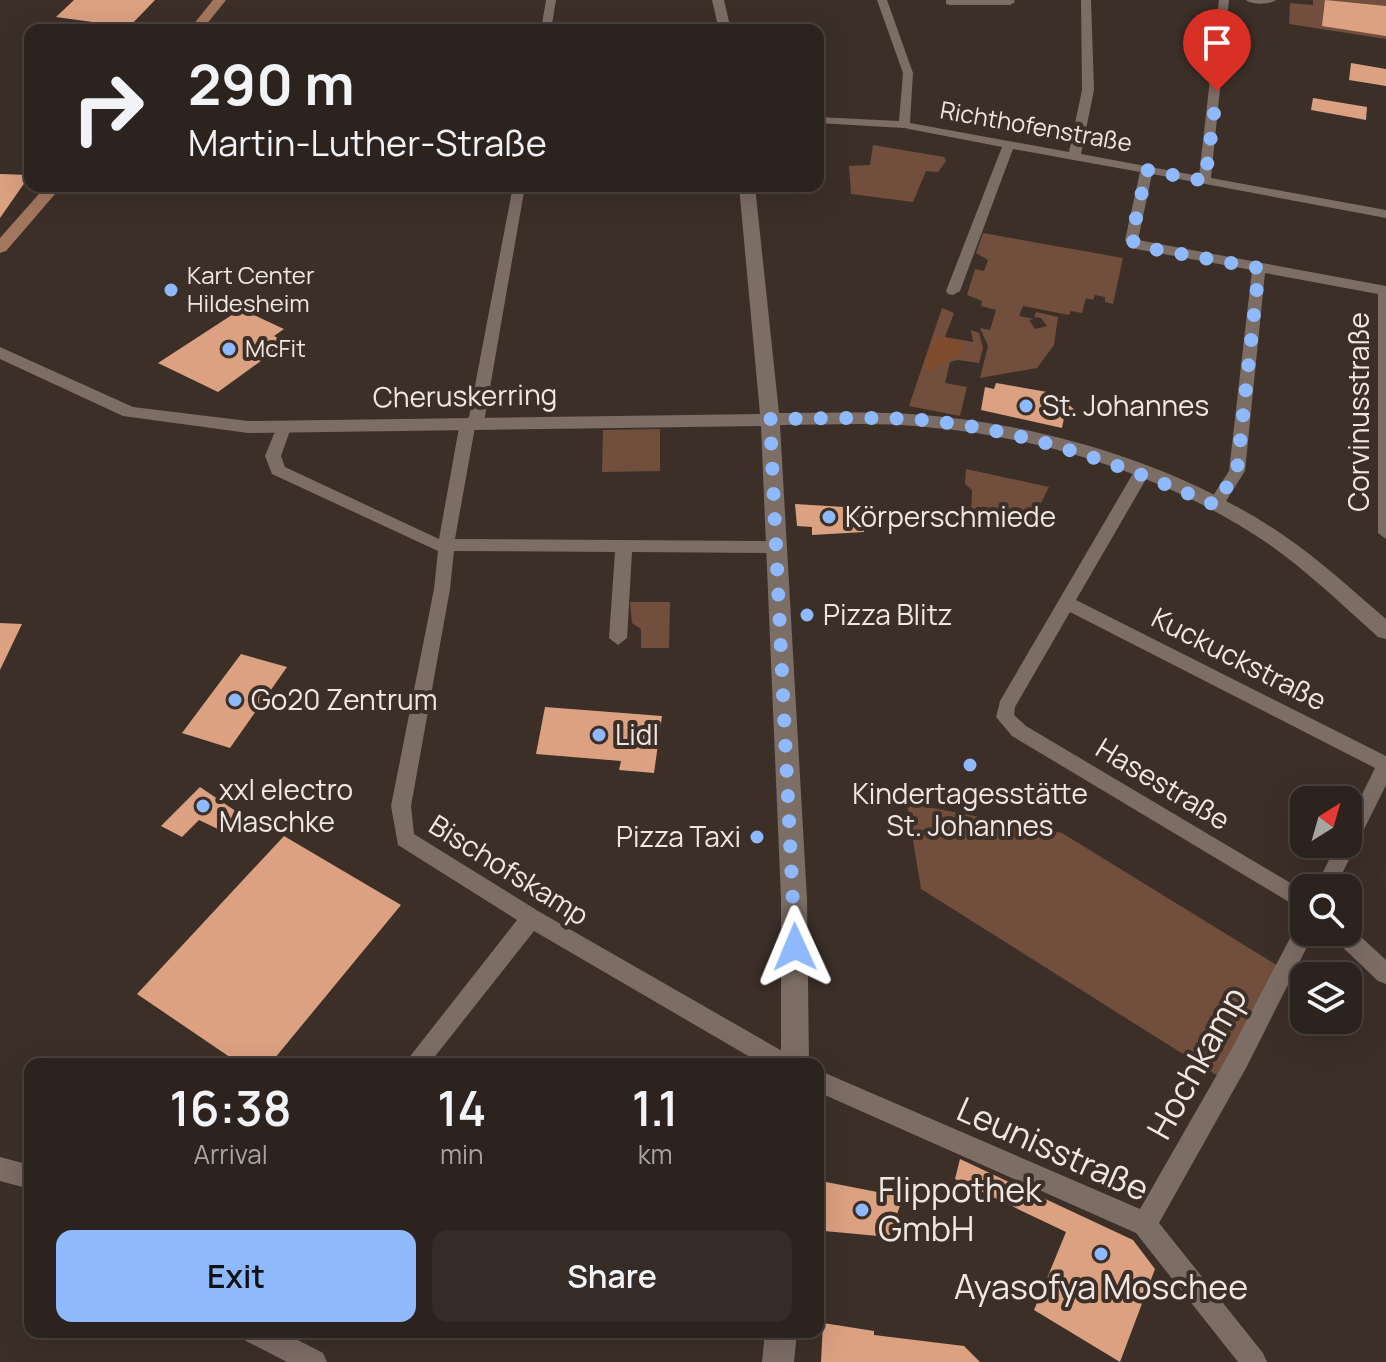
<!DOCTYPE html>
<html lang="en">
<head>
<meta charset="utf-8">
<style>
  body { margin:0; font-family:Manrope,sans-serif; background:#352b27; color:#f1f3f6; height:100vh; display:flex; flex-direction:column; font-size:30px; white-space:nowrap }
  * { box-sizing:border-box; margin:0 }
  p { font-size:26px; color:#a7a4a4 }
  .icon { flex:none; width:44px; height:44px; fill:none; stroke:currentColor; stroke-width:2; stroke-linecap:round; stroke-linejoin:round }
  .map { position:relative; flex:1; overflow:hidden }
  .sheet { position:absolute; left:24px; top:1058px; width:800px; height:280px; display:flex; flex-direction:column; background:#2d231e; border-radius:16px; box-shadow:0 8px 32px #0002,0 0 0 2px #48403c }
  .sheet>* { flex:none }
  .hud { position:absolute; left:24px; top:24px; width:800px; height:168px; border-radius:16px; box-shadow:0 8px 32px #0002,0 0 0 2px #48403c; background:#2d231e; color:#f1f3f6; overflow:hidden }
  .needle { width:52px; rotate:37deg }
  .controls { position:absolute; left:1290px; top:786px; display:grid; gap:16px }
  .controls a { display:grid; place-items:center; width:72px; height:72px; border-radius:16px; background:#2d231e; box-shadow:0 8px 32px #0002,0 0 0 2px #48403c; font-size:40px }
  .pin { position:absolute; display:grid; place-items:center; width:68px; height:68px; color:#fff; margin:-82px -34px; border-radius:50% 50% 50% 0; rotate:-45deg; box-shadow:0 0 8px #0007 }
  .pin .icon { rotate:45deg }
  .me { position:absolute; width:88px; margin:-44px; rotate:359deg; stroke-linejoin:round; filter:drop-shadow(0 0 6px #0008) }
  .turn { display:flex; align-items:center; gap:28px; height:168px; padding:0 32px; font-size:36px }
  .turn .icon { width:104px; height:104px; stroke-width:2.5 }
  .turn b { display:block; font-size:56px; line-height:68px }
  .eta { display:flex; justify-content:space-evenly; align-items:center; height:136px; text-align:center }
  .eta b { font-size:48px; font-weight:600; line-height:56px }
  .cta { display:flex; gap:16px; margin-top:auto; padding:16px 32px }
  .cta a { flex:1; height:92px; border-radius:16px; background:#8eb9fd; color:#111; font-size:32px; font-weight:600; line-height:92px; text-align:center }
  .cta a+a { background:#352b27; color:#f1f3f6 }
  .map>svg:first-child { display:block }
</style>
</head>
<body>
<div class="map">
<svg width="1386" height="1362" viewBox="0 0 1386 1362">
  <rect width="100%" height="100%" fill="#3c2f28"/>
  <!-- green -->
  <path fill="#724f3c" d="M1313 0H1386V39L1289 24 1290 3 1313 5Z
    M873 145 944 157 946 161 938 172 926 171 913 202 851 194 849 166 870 165Z
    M983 233 1123 258 1113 304 1105 302V297L1095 295 1093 300 1086 298 1082 313 1071 311 1069 315 1023 306 1019 316 1034 319 1029 320 1035 329 1047 326 1041 318 1034 317 1036 312 1058 317 1054 345 1037 368 980 378 988 346 980 328 990 330 996 310 981 306 982 301 967 295 975 269 984 271 988 260 976 253Z
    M942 308 954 313 945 337 973 342 971 330 979 333 983 348 979 363 958 360 950 362 945 383 967 387 960 416 909 406Z
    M660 429V471L602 472 603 430Z
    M966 469 1049 487 1028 529 971 519 972 490 965 484Z
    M630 602H670L669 648H641V629L632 623Z
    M907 803 1062 833 1283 969 1221 1078 921 889Z"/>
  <!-- forest -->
  <path fill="#7f4c2e" d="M935 336 962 343V352L931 371 924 367Z"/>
  <!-- building -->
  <path fill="#dba181" d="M74 0H155L129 27 56 17Z
    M1325 0 1386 6V36L1322 26Z
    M1351 63 1386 69V86L1349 80Z
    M1313 98 1367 107 1366 120 1311 110Z
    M0 174 30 175 0 218Z
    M241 309 284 329 274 336 287 342 218 392 158 363Z
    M996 383 1070 396 1068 404 1076 411 1064 418 1062 428 981 410 985 387 994 389Z
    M795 504 861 508 864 532 812 535V527L797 526Z
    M0 623 22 624 0 670Z
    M241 654 287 667 230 748 182 733Z
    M545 707 662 716 654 773 619 770 621 761 536 754Z
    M200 787 240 814 224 832 199 820 182 837 161 826Z
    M284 836 401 905 270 1064H240L137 994Z
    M960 1159 1133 1240 1155 1269 1120 1362 1034 1310 1066 1232 955 1179Z
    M826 1182 903 1197 889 1237 824 1231Z
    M823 1323 874 1331V1335L964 1346 980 1362H821Z"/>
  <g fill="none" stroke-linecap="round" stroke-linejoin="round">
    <!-- minor -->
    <path fill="#7c6d65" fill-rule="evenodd" d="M546 0H556L551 30H541Z
      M877 0H887L913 73 910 123 1069 152 1082 90 1081 0H1091L1094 90 1081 154 1199 176 1219 0H1229L1211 178 1386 210V218L1152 174 1138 240 1386 286V539L1378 533V294L1265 273 1245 471 1221 509H1209L1207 505 1229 471 1252 270 1130 248 1125 240 1140 172 1013 149 960 291 953 295 948 294 946 291 1002 147 904 128 818 123V117L899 121 903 73Z
      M946 0H1014L1015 2 1010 5H950L946 4Z
      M1246 0H1276C1270 5 1252 5 1246 0Z
      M513 186H525L484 422 475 427 455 539 775 541 783 547 775 553 632 552 627 638 618 645 609 638 615 552 454 551 450 589 411 806 414 834 538 911 791 1056 794 1064H762L534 931 429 1064H404L517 920 398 845 391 806 434 589 438 551 272 474 265 456 278 424H288L291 428 281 456 285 467 439 539 460 422 469 417Z
      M1141 469 1149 474 1076 600 1386 756V785L1335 888H1315L1337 844H1348V823L1375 768 1070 612 1015 707 1014 715 1026 726 1304 891V911L1012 736 996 717 1000 701 1135 470Z
      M1304 922V932H1314L1311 939 1246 1068 1159 1223 1263 1353 1267 1362H1238L1136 1233 818 1092V1070L1140 1209 1230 1052 1297 925Z
      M1348 925 1386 960V984L1378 981 1334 939 1331 932H1348Z
      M0 1157 30 1165V1189L0 1181Z
      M242 1332H282L323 1353 327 1362H287L246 1341Z"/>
    <!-- tertiary -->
    <path fill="#7c6d65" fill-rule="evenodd" d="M712 0H724L731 30H719Z
      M739 186H755L779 413C827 413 876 411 924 415 1046 425 1181 465 1283 535 1320 560 1352 590 1386 619V639L1378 637C1342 605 1307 571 1267 543 1169 476 1043 437 925 427 877 422 828 425 780 425L807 899 809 1064H781V899L761 426 248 433 123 416 0 359V347L133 407 248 421 760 414Z
      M765 1332H797L794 1362H762Z"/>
    <!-- secondary -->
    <path fill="#a3775d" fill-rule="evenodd" d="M213 0H226L202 30H189Z
      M46 186H62L6 251 0 253V238Z"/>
  </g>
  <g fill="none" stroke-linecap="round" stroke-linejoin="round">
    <!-- route -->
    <path stroke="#8eb9fd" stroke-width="14" stroke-dasharray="0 25.2" d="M795 947 770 419C820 419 872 416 923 420 1026 430 1120 464 1215 505L1237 471 1259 268 1142 247 1131 240 1147 170 1205 181 1217 91"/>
  </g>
  <!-- markers -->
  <g fill="#8eb9fd" stroke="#3c2f28" stroke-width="3">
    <circle cx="171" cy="290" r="8"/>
    <circle cx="229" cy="349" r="8"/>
    <circle cx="1026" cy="406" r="8"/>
    <circle cx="829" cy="517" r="8"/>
    <circle cx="807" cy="615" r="8"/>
    <circle cx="235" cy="700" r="8"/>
    <circle cx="599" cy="735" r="8"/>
    <circle cx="970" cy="765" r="8"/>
    <circle cx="203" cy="806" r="8"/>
    <circle cx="757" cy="837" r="8"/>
    <circle cx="862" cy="1210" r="8"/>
    <circle cx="1101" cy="1254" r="8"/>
  </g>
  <g text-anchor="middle" stroke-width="8" stroke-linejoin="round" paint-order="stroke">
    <!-- far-street labels -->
    <g font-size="24" fill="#f0e7e3" stroke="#3c2f28">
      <text transform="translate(1036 127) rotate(10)" y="8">Richthofenstraße</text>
    </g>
    <!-- far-poi labels -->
    <g font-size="24" fill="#f0e7e3" stroke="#3c2f28" text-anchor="start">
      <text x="187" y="284">Kart Center<tspan x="187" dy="28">Hildesheim</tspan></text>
      <text x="245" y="357">McFit</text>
    </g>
    <!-- street labels -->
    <g font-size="28" fill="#f0e7e3" stroke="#3c2f28">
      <text transform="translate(465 396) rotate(-1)" y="10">Cheruskerring</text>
      <text transform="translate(1359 412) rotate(-90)" y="10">Corvinusstraße</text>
      <text transform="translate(1239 659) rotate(27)" y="10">Kuckuckstraße</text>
      <text transform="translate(1163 784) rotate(31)" y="10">Hasestraße</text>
      <text transform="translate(509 870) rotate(32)" y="10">Bischofskamp</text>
    </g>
    <!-- poi labels -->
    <g font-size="28" fill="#f0e7e3" stroke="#3c2f28" text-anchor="start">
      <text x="1042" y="416">St. Johannes</text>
      <text x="845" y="527">Körperschmiede</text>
      <text x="823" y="625">Pizza Blitz</text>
      <text x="251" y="710">Go20 Zentrum</text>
      <text x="615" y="745">Lidl</text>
      <text x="219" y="800">xxl electro<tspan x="219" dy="32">Maschke</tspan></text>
      <text x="970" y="804" text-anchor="middle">Kindertagesstätte<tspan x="970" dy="32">St. Johannes</tspan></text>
      <text x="741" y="847" text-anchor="end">Pizza Taxi</text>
    </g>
    <!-- near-street labels -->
    <g font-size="34" fill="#f0e7e3" stroke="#3c2f28">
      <text transform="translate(1197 1063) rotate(-61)" y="12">Hochkamp</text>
      <text transform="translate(1053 1149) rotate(24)" y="12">Leunisstraße</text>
    </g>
    <!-- near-poi labels -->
    <g font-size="34" fill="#f0e7e3" stroke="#3c2f28" text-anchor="start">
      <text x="878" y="1202">Flippothek<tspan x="878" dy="39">GmbH</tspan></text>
      <text x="1101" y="1299" text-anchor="middle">Ayasofya Moschee</text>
    </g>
  </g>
</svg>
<div class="controls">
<a><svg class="needle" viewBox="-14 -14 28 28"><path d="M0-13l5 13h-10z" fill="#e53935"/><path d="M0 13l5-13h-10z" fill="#a7a4a4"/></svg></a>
<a><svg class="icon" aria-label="search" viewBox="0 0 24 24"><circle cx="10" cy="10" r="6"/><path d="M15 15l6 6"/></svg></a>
<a><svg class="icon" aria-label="layers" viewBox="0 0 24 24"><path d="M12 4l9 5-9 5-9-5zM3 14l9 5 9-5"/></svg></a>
</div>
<div class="pin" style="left:1217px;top:91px;background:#d93025"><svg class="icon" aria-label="arrive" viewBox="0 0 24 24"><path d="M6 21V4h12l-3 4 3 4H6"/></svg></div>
<svg class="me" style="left:795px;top:947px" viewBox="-20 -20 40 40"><path d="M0-17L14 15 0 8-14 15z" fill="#8eb9fd" stroke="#fff" stroke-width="4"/></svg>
<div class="hud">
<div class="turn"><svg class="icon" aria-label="right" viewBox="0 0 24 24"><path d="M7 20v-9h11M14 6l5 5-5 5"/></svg><div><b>290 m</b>Martin-Luther-Straße</div></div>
</div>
<section class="sheet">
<div class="eta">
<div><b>16:38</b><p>Arrival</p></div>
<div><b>14</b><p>min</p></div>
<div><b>1.1</b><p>km</p></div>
</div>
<div class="cta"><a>Exit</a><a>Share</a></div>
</section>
</div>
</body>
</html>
